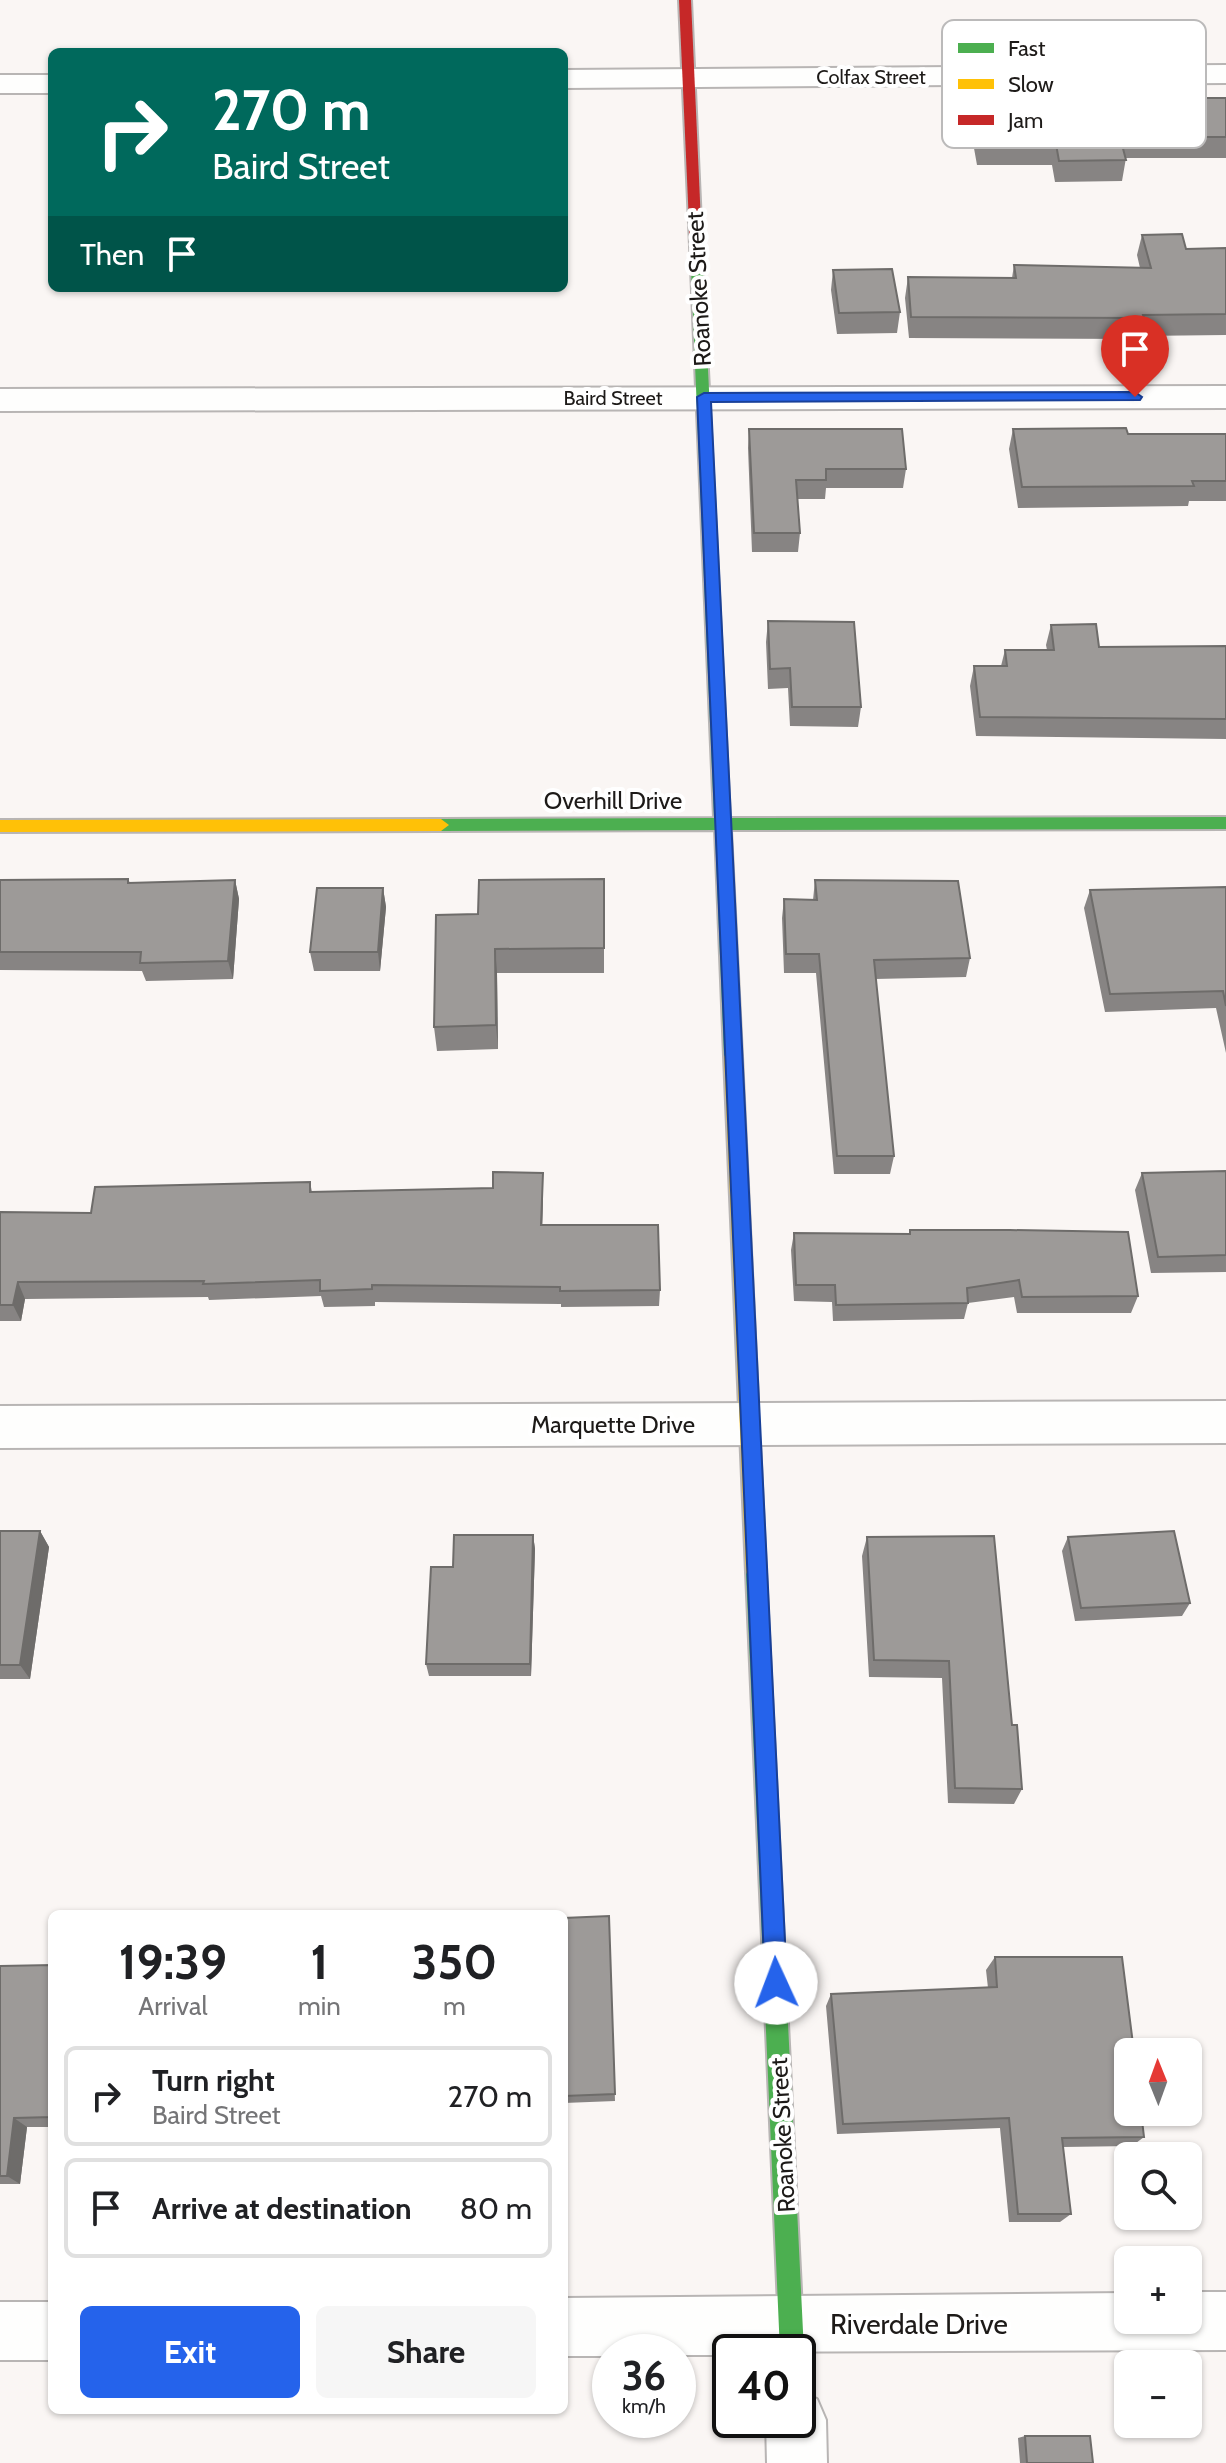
<!DOCTYPE html>
<html lang="en">
<head>
<meta charset="utf-8">
<style>
  body { margin:0; font-family:Cabin,sans-serif; background:#f6f6f6; color:#202124; height:100vh; display:flex; flex-direction:column; font-size:30px; white-space:nowrap }
  * { box-sizing:border-box; margin:0 }
  p { font-size:26px; color:#757577 }
  .icon { flex:none; width:44px; height:44px; fill:none; stroke:currentColor; stroke-width:2; stroke-linecap:round; stroke-linejoin:round }
  .map { position:relative; flex:1; overflow:hidden }
  .sheet { position:absolute; left:48px; top:1910px; width:520px; height:504px; display:flex; flex-direction:column; background:#fff; border-radius:12px; box-shadow:0 2px 6px #0004 }
  .sheet>* { flex:none }
  .banner { position:absolute; left:48px; top:48px; width:520px; height:244px; border-radius:12px; box-shadow:0 2px 6px #0004; background:#00695c; color:#fff; overflow:hidden }
  .needle { width:52px; rotate:359deg }
  .controls { position:absolute; left:1114px; top:2038px; display:grid; gap:16px }
  .controls a { display:grid; place-items:center; width:88px; height:88px; border-radius:12px; background:#fff; box-shadow:0 2px 6px #0004; font-size:40px }
  .speed { position:absolute; left:592px; top:2334px; display:flex; gap:16px; font-size:40px; font-weight:700; text-align:center }
  .speed>* { display:grid; place-content:center; width:104px; height:104px; border-radius:50%; background:#fff; box-shadow:0 2px 6px #0004; line-height:1 }
  .speed small { font-size:20px; font-weight:400 }
  .speed .limit { border:4px solid #111; border-radius:12px; background:#fff; color:#111 }
  .pin { position:absolute; display:grid; place-items:center; width:68px; height:68px; color:#fff; margin:-82px -34px; border-radius:50% 50% 50% 0; rotate:-45deg; box-shadow:0 0 8px #0007 }
  .pin .icon { rotate:45deg }
  .me { position:absolute; width:88px; margin:-44px; rotate:358deg; stroke-linejoin:round; filter:drop-shadow(0 0 6px #0008) }
  .turn { display:flex; align-items:center; gap:28px; height:168px; padding:0 32px; font-size:36px }
  .turn .icon { width:104px; height:104px; stroke-width:2.5 }
  .turn b { display:block; font-size:56px; line-height:68px }
  .then { display:flex; align-items:center; height:76px; padding:0 32px; background:#0003; gap:16px; font-size:30px }
  .eta { display:flex; justify-content:space-evenly; align-items:center; height:136px; text-align:center }
  .eta b { font-size:48px; font-weight:700; line-height:56px }
  .button { display:flex; gap:16px; margin-top:auto; padding:16px 32px }
  .button a { flex:1; height:92px; border-radius:12px; background:#2563eb; color:#fff; font-size:32px; font-weight:700; line-height:92px; text-align:center }
  .button a+a { background:#f6f6f6; color:#202124 }
  ul { padding:0; list-style:none }
  li { display:flex; align-items:center; gap:24px; height:100px; margin:0 16px 12px; padding:0 16px; border:4px solid #e0e0e0; border-radius:12px }
  li div { flex:1 }
  li b { display:block; font-size:30px }
  li em { font-style:normal }
  .map>svg:first-child { display:block }
</style>
</head>
<body>
<div class="map">
<svg width="1226" height="2463" viewBox="0 0 1226 2463">
  <rect width="100%" height="100%" fill="#faf6f4"/>
  <g fill="none" stroke-linecap="round" stroke-linejoin="round">
    <!-- street casing -->
    <g stroke="#b8b5b4" stroke-width="4">
      <path id="street" d="M1226 65V83L564 88V70Z
        M0 75H52V93H0Z
        M1226 386V408L0 411V389Z
        M1226 1401V1443L0 1448V1406Z
        M1188 2292H1226V2350L730 2352V2355H678V2352H610V2356H564V2298L1128 2293V2320H1188Z
        M0 2302H52V2360H0Z
        M798 2391 817 2399 826 2420 827 2463H767L766 2420H798Z"/>
    </g>
    <!-- fast casing -->
    <g stroke="#b8b5b4" stroke-width="4">
      <path id="fast" d="M697 264 703 268 730 818 1226 817V829L731 830 742 1056 733 1063 724 1056 715 830 441 831 433 825 441 819 714 818 691 268Z
        M756 1563 763 1565 766 1572 804 2352 798 2362V2352H780L746 1572 749 1565Z"/>
    </g>
    <!-- slow casing -->
    <g stroke="#b8b5b4" stroke-width="4">
      <path id="slow" d="M441 819 449 825 441 831 0 832V820Z
        M733 1049 742 1056 766 1572 763 1579 756 1581 749 1579 746 1572 724 1056Z"/>
    </g>
    <!-- jam casing -->
    <g stroke="#b8b5b4" stroke-width="4">
      <path id="jam" d="M679 0H691L703 268 697 272 691 268Z"/>
    </g>
    <!-- street -->
    <use href="#street" fill="#fefefd" fill-rule="evenodd"/>
    <!-- fast -->
    <use href="#fast" fill="#4caf50" fill-rule="evenodd"/>
    <!-- slow -->
    <use href="#slow" fill="#ffc107" fill-rule="evenodd"/>
    <!-- jam -->
    <use href="#jam" fill="#c62828" fill-rule="evenodd"/>
  </g>
  <!-- wall -->
  <path fill="#878483" d="M968 77 1082 98H1226V158H1126L1122 181 1055 182 1052 165H977L965 98Z
    M1142 235 1186 249 1226 248V335L1139 336V339L909 338 905 298 908 277 1012 278 1014 265 1140 268 1137 255Z
    M833 270 900 312 897 333 837 334 831 290Z
    M749 429 906 469 903 488H826L825 499H797L800 533 798 552H752L748 448Z
    M1013 429 1128 434H1226V501H1189L1188 506 1018 508 1009 449Z
    M768 621 861 707 858 727 790 726 788 688 768 689 766 642Z
    M1051 625 1099 647 1226 646V739L976 736 970 686 974 666H1001L1005 650H1047L1046 645Z
    M128 879 130 883 235 880 239 899 233 979 146 981 142 971 0 970V880Z
    M604 879V973H497L498 1049 437 1051 434 1027 478 914Z
    M815 880 970 958 966 977 875 979 894 1156 890 1174H834L816 973H784L782 918 784 899 813 900Z
    M1226 887V1053L1216 1008 1105 1012 1084 908 1090 890Z
    M383 888 386 907 380 971H314L310 952Z
    M1226 1171V1272L1151 1273 1135 1190 1142 1173Z
    M543 1173V1190L542 1225 660 1290 659 1306 561 1307V1304L375 1302V1306L324 1307 321 1296 209 1300 208 1297 25 1299 21 1321H0V1212L91 1213 310 1182 312 1192 493 1188Z
    M910 1230 1138 1296 1131 1313H1017L1014 1297 968 1303 964 1319 833 1321 832 1302 794 1301 791 1250 794 1233 909 1234Z
    M0 1531H40L49 1547 30 1679H0Z
    M533 1535 535 1549 531 1676H429L426 1664Z
    M867 1537 1012 1725 1022 1789 1014 1804 948 1803 942 1678 869 1677 862 1556Z
    M1068 1537 1190 1603 1182 1616 1075 1621 1062 1551Z
    M609 1916 615 2101 564 2103V1918Z
    M995 1957 1144 2137 1132 2146 1063 2147 1071 2214 1060 2222H1009L1000 2128 837 2134 826 2006 831 1994 988 1988 986 1970Z
    M52 1965V2127H27L20 2184H0V1966Z
    M1025 2436 1093 2463H1020L1018 2438Z"/>
  <!-- shaded-wall -->
  <path fill="#6e6c6a" d="M235 880 239 899 233 979 228 961Z
    M383 888 386 907 380 971 378 952Z
    M495 949 497 973 498 1049 496 1025Z
    M543 1173V1190L542 1242 541 1225Z
    M18 1282 25 1299 21 1321 13 1305Z
    M40 1531 49 1547 30 1679 20 1665Z
    M533 1535 535 1549 531 1676 530 1664Z
    M14 2118 27 2127 20 2184 7 2176Z"/>
  <!-- building -->
  <path fill="#9d9a98" stroke="#6e6c6a" stroke-width="2" d="M1077 76 1082 98H1226V137H1120L1126 160 1059 161 1056 144H980L968 77Z
    M1182 234 1186 249 1226 248V314L1143 315 1144 318 911 317 908 277 1016 278 1014 265 1151 268 1142 235Z
    M892 269 900 312 839 313 833 270Z
    M1126 428 1128 434H1226V481H1192L1194 486 1022 487 1013 429Z
    M749 429H902L906 469H826V480H796L800 533H754Z
    M768 621 854 622 861 707H792L790 668 770 669Z
    M1096 624 1099 647 1226 646V719L980 717 974 666H1007L1005 650H1054L1051 625Z
    M128 879V883L235 880 228 961 140 963 141 952H0V880Z
    M604 879V948L495 949 496 1025 434 1027 436 915 478 914 479 880Z
    M815 880 958 881 970 958 874 960 894 1156H837L819 954H786L784 899 817 900Z
    M1226 887V1006L1223 991 1110 994 1090 890Z
    M317 888H383L378 952H310Z
    M1226 1171V1255L1158 1257 1142 1173Z
    M493 1172 543 1173 541 1225H658L660 1290 560 1291V1287L372 1285V1289L320 1291V1280L203 1284 204 1281 18 1282 13 1305H0V1212L91 1213 95 1187 310 1182V1192L493 1188Z
    M910 1230H1010L1128 1232 1138 1296 1022 1297 1019 1280 967 1288 968 1303 836 1305 835 1285H796L794 1233 910 1234Z
    M0 1531H40L20 1665H0Z
    M1174 1531 1190 1603 1081 1608 1068 1537Z
    M454 1535H533L530 1664H426L431 1567H453Z
    M994 1536 1012 1725H1017L1022 1789 955 1788 949 1661 874 1660 867 1537Z
    M609 1916 615 2094 564 2096V1918Z
    M995 1957H1122L1134 2052H1128V2112H1141L1144 2137 1062 2138 1071 2214H1018L1009 2118 843 2124 831 1994 997 1987Z
    M52 1965V2117L14 2118 7 2176H0V1966Z
    M1025 2436H1090L1093 2463H1027Z"/>
  <!-- route -->
  <path fill="#2563eb" stroke="#184099" stroke-width="2" d="M1135 392 1142 397 1140 400 711 402 787 1983 784 1991 776 1994 768 1991 765 1983 697 397 704 393Z"/>
  <g text-anchor="middle" stroke-width="8" stroke-linejoin="round" paint-order="stroke">
    <!-- far-street labels -->
    <g font-size="20" fill="#1d1a18" stroke="#fff">
      <text x="871" y="84">Colfax Street</text>
      <text x="613" y="405">Baird Street</text>
    </g>
    <!-- street labels -->
    <g font-size="24" fill="#1d1a18" stroke="#fff">
      <text transform="translate(699 289) rotate(-93)" y="8">Roanoke Street</text>
      <text x="613" y="809">Overhill Drive</text>
      <text x="613" y="1433">Marquette Drive</text>
      <text transform="translate(783 2135) rotate(-93)" y="8">Roanoke Street</text>
    </g>
    <!-- near-street labels -->
    <g font-size="28" fill="#1d1a18" stroke="#fff">
      <text x="919" y="2334">Riverdale Drive</text>
    </g>
  </g>
  <!-- legend -->
  <rect x="942" y="20" width="264" height="128" rx="12" fill="#fff" stroke="#bbbaba" stroke-width="2"/>
  <rect x="958" y="43" width="36" height="10" fill="#4caf50"/>
  <rect x="958" y="79" width="36" height="10" fill="#ffc107"/>
  <rect x="958" y="115" width="36" height="10" fill="#c62828"/>
  <g font-size="22" fill="#1d1a18">
    <text x="1008" y="56">Fast</text>
    <text x="1008" y="92">Slow</text>
    <text x="1008" y="128">Jam</text>
  </g>
</svg>
<div class="controls">
<a><svg class="needle" viewBox="-14 -14 28 28"><path d="M0-13l5 13h-10z" fill="#e53935"/><path d="M0 13l5-13h-10z" fill="#757577"/></svg></a>
<a><svg class="icon" aria-label="search" viewBox="0 0 24 24"><circle cx="10" cy="10" r="6"/><path d="M15 15l6 6"/></svg></a>
<a>+</a>
<a>−</a>
</div>
<div class="speed"><div>36<small>km/h</small></div><div class="limit">40</div></div>
<div class="pin" style="left:1135px;top:397px;background:#d93025"><svg class="icon" aria-label="arrive" viewBox="0 0 24 24"><path d="M6 21V4h12l-3 4 3 4H6"/></svg></div>
<svg class="me" style="left:776px;top:1983px" viewBox="-20 -20 40 40"><circle r="19" fill="#fff"/><path d="M0-13L10 11 0 6-10 11z" fill="#2563eb"/></svg>
<div class="banner">
<div class="turn"><svg class="icon" aria-label="right" viewBox="0 0 24 24"><path d="M7 20v-9h11M14 6l5 5-5 5"/></svg><div><b>270 m</b>Baird Street</div></div>
<div class="then">Then<svg class="icon" aria-label="arrive" viewBox="0 0 24 24"><path d="M6 21V4h12l-3 4 3 4H6"/></svg></div>
</div>
<section class="sheet">
<div class="eta">
<div><b>19:39</b><p>Arrival</p></div>
<div><b>1</b><p>min</p></div>
<div><b>350</b><p>m</p></div>
</div>
<ul>
<li><svg class="icon" aria-label="right" viewBox="0 0 24 24"><path d="M7 20v-9h11M14 6l5 5-5 5"/></svg><div><b>Turn right</b><p>Baird Street</p></div><em>270 m</em></li>
<li><svg class="icon" aria-label="arrive" viewBox="0 0 24 24"><path d="M6 21V4h12l-3 4 3 4H6"/></svg><div><b>Arrive at destination</b></div><em>80 m</em></li>
</ul>
<div class="button"><a>Exit</a><a>Share</a></div>
</section>
</div>
</body>
</html>
